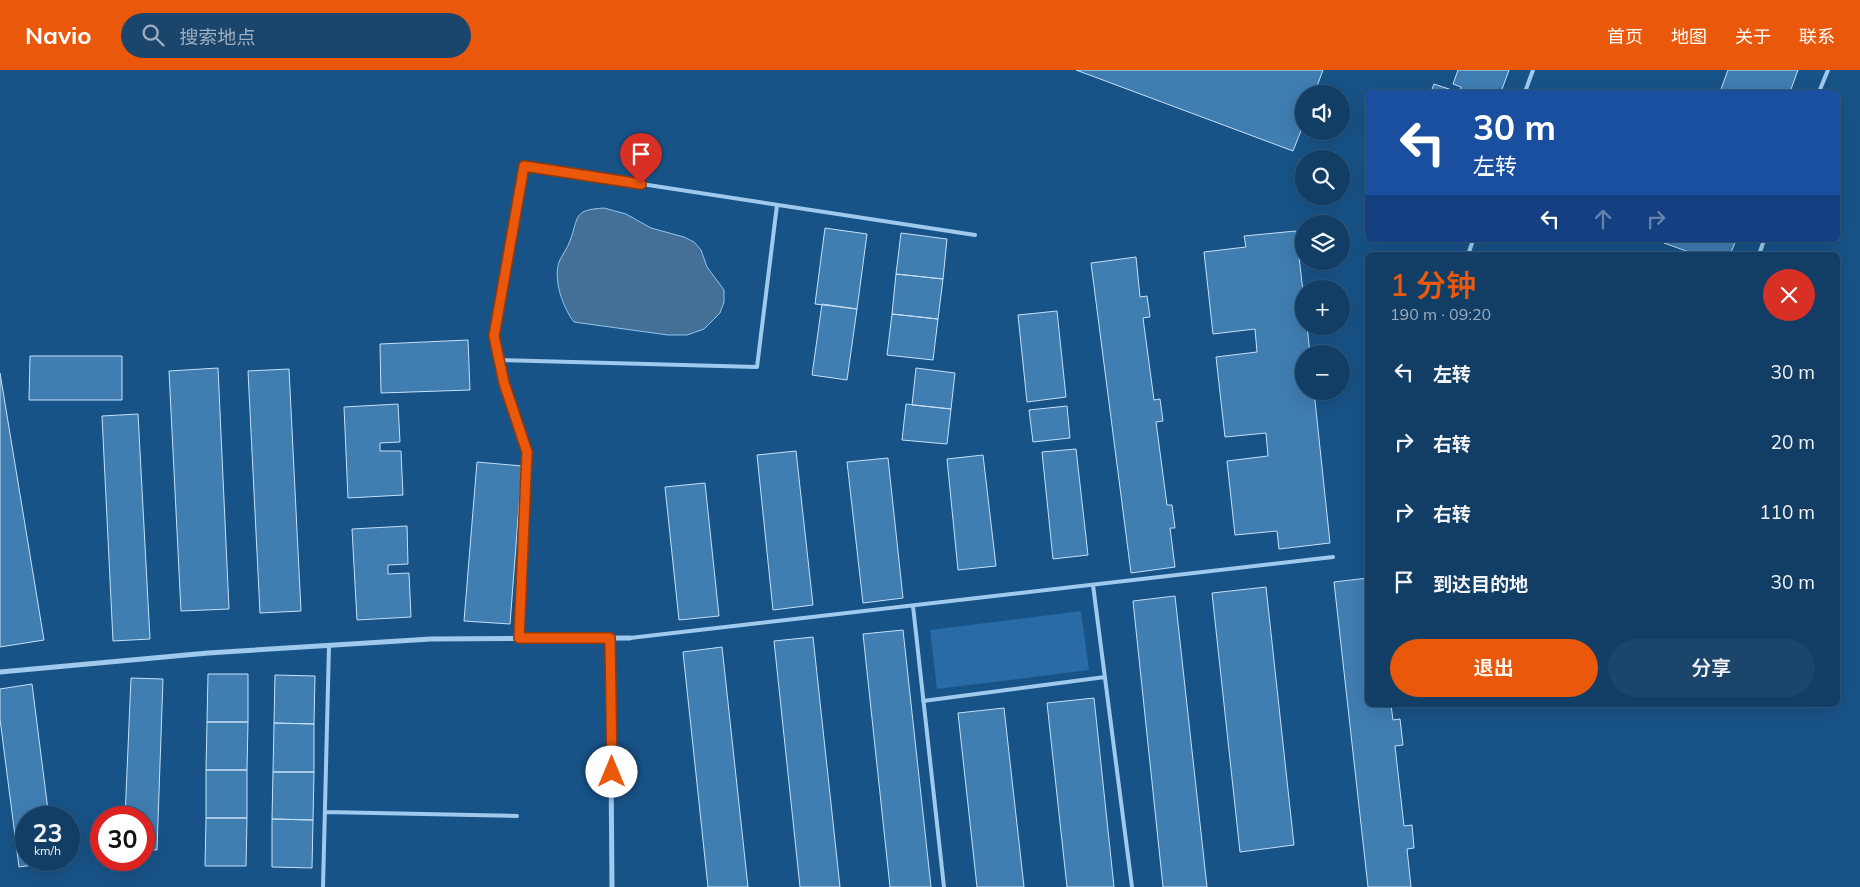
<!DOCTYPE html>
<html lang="zh">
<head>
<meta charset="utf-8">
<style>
  body { margin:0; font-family:Mulish,"Noto Sans SC",sans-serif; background:#1b456b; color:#f1f3f6; height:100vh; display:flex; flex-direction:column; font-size:19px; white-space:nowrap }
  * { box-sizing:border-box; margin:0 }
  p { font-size:16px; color:#9caebf }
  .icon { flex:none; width:28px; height:28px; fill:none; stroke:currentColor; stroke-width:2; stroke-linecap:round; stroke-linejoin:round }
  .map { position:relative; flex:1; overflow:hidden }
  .side { position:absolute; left:1365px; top:182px; width:475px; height:455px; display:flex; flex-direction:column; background:#123e65; border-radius:8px; box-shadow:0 5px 20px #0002,0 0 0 1px #315779 }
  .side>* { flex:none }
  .top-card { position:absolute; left:1365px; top:20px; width:475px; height:152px; border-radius:8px; box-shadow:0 5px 20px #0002,0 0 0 1px #315779; background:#1a4fa0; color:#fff; overflow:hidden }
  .controls { position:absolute; left:1295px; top:15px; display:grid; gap:10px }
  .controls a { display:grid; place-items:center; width:55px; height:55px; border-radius:50%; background:#123e65; box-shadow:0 5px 20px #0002,0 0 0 1px #315779; font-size:25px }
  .speed { position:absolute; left:15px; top:736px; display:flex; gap:10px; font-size:25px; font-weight:700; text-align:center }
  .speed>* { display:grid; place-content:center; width:65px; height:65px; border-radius:50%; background:#123e65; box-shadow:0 5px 20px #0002,0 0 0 1px #315779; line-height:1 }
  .speed small { font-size:12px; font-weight:400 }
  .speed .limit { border:8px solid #d22; background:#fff; color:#111 }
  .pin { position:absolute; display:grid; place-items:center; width:42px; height:42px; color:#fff; margin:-51px -21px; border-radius:50% 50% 50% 0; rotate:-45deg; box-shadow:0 0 5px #0007 }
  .pin .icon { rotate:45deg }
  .me { position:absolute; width:55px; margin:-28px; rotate:0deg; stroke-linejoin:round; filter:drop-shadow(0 0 4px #0008) }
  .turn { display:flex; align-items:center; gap:18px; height:105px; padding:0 25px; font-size:22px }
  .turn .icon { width:65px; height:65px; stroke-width:2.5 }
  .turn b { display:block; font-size:35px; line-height:42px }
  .lanes { display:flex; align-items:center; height:48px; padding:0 25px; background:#0003; justify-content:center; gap:25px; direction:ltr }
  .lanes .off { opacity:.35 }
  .round { display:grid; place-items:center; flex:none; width:52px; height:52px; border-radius:26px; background:#1b456b }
  .head { display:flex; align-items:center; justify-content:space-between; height:85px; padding:0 25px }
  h1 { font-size:30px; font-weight:600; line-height:38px; color:#ea580c }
  .action { display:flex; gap:10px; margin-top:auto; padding:10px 25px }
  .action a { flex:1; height:58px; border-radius:30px; background:#ea580c; color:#fff; font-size:20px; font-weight:600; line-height:58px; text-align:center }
  .action a+a { background:#1b456b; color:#f1f3f6 }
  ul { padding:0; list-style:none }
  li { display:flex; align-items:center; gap:15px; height:70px; padding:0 25px }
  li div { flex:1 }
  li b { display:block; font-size:19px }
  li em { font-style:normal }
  header { display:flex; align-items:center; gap:30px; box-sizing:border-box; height:70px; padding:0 25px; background:#ea580c; color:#fff }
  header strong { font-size:24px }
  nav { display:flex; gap:28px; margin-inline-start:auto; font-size:18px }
  .search { width:350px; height:45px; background:#1b456b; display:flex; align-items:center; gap:12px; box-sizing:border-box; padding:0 18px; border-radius:28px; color:#9caebf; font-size:19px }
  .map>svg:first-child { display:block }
</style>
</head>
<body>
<header>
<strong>Navio</strong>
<div class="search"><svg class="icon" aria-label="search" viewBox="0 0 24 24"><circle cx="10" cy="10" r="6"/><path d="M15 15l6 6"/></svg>搜索地点</div>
<nav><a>首页</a><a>地图</a><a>关于</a><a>联系</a></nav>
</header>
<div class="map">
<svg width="1860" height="817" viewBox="0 0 1860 817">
  <rect width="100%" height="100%" fill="#185387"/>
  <!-- green -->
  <path fill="#286ba5" d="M1081 541 1089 600 937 619 930 560Z"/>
  <!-- water -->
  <path fill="#446f96" stroke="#91c6f0" d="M604 138 626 144 651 158 684 167 694 172 701 180 707 197 724 220V232L720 243 704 259 687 265H668L574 252C563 238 553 210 559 192 562 185 567 179 570 171 579 146 573 140 604 138Z"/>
  <!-- building -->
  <path fill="#407db1" stroke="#c5e1fa" d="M1076 0H1323L1314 24H1304V53L1293 81Z
    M1458 0H1509L1501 22H1460L1461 17 1453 14Z
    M1728 0H1798L1790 22H1720Z
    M1434 14 1458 22H1431Z
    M825 158 867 164 857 239 815 234Z
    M1296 161 1304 230V256H1307L1310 284H1304V321H1314L1330 473 1279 479 1277 461 1235 465 1227 391 1268 386 1266 363 1225 367 1216 287 1257 282 1255 259 1213 264 1204 182 1246 177 1244 166Z
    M901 163 947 169 943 209 896 204Z
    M1665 170H1736L1730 185H1689V182L1664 173Z
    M1136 187 1140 227 1147 226 1150 247 1143 248 1154 330 1160 329 1163 351 1156 352 1167 435H1172L1175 458H1170L1175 497 1131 503 1091 193Z
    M896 204 943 209 938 249 892 244Z
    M822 234 857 239 847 310 812 305Z
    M1057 241 1066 327 1027 332 1018 245Z
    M892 244 938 249 933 290 887 285Z
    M468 270 470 320 381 323 380 274Z
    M30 286H122V330H29Z
    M218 298 229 539 181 541 169 301Z
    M916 298 955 303 951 339 912 335Z
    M289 299 301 541 260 543 248 301Z
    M0 303 44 570 0 577Z
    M398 334 400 372 380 373V381H401L403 425 348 428 344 337Z
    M906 334 951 339 947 374 902 370Z
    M1067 336 1070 368 1033 372 1029 340Z
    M138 344 150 569 113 571 102 346Z
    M1076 379 1088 485 1053 489 1042 382Z
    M796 381 813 535 773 540 757 385Z
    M983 385 996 496 958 500 947 389Z
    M888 388 903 528 863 533 847 392Z
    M477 392 522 396 510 554 464 551Z
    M705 413 719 546 679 550 665 417Z
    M407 456 408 494 388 495V504L409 503 411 547 357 550 352 459Z
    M1368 508V635H1391L1393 650 1400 649 1403 675 1395 676 1404 756 1412 755 1414 778 1407 779 1411 817H1368L1334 512Z
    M1266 517 1294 775 1240 782 1212 523Z
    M1175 526 1207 817H1163L1133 531Z
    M903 560 931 817H890L863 564Z
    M813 567 840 817H800L774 571Z
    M722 577 748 817H708L683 582Z
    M208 604H248V652H207Z
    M275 605 315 606 314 654 274 653Z
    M131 608 163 609 157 780 144 779V748H125Z
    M32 614 49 748H26V790H55V792L19 797 0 649V619Z
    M1094 628 1114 817H1067L1047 633Z
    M1004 638 1024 817H977L958 643Z
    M207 652H248L247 700H206Z
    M274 653 314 654V702H273Z
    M206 700H247V748H206Z
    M273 702H314L313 750 272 749Z
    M206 748H247L246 796H205Z
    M272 749 313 750 312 798 272 797Z"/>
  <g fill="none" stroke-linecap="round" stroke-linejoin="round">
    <!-- lane -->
    <path stroke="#9fc9ed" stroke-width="4" d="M1525 22 1533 0
      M1819 22 1828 0
      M1468 185 1473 170
      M1759 185 1764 170
      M499 290 757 297 777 135
      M1093 515 1132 817
      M913 536 944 817
      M630 568 1333 487
      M519 569 527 382 504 313 494 266 524 96 975 165
      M923 631 1105 607
      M325 742 517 746
      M323 817 329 576"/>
    <!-- street -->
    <path stroke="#9fc9ed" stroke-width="5" d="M610 568 612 817
      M0 602 208 583 431 569 630 568"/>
  </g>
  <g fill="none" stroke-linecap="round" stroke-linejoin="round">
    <!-- route casing -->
    <g stroke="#983908" stroke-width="12">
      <path id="route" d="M612 702 610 568H519L527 382 504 313 494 266 524 96 641 114"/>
    </g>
    <!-- route -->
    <use href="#route" stroke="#ea580c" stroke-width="9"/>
  </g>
</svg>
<div class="controls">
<a><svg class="icon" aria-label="sound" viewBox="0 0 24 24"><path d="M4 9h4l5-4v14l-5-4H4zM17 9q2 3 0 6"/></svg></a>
<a><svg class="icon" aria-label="search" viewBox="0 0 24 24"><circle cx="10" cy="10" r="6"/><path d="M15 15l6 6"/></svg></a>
<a><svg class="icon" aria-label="layers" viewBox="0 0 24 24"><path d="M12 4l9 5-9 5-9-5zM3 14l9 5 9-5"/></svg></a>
<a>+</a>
<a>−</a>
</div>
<div class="speed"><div>23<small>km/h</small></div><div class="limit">30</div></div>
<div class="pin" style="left:641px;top:114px;background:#d93025"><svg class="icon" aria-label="arrive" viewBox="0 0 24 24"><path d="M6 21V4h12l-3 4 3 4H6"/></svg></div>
<svg class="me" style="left:612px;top:702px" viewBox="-20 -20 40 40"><circle r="19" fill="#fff"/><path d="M0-13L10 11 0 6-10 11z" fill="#ea580c"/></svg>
<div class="top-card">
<div class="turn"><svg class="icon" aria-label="left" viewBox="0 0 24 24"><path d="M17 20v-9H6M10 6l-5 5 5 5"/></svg><div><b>30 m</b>左转</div></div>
<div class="lanes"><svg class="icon" aria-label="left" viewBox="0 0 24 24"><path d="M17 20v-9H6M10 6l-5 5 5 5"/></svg><svg class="icon off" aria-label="ahead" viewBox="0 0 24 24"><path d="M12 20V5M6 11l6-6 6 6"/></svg><svg class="icon off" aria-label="right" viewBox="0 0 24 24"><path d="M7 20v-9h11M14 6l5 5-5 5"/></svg></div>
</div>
<section class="side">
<div class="head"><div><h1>1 分钟</h1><p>190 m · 09:20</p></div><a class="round" style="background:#d93025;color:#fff"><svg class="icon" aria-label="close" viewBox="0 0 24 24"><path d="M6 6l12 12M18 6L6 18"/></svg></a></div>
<ul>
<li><svg class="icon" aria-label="left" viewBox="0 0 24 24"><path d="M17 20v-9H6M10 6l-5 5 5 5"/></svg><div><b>左转</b></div><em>30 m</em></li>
<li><svg class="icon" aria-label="right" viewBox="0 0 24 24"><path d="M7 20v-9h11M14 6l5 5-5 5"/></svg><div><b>右转</b></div><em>20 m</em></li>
<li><svg class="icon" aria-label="right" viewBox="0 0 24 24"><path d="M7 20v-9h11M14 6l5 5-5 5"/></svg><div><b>右转</b></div><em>110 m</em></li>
<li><svg class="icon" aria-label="arrive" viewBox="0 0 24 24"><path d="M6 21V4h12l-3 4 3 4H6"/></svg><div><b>到达目的地</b></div><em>30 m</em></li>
</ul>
<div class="action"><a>退出</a><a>分享</a></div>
</section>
</div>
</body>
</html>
